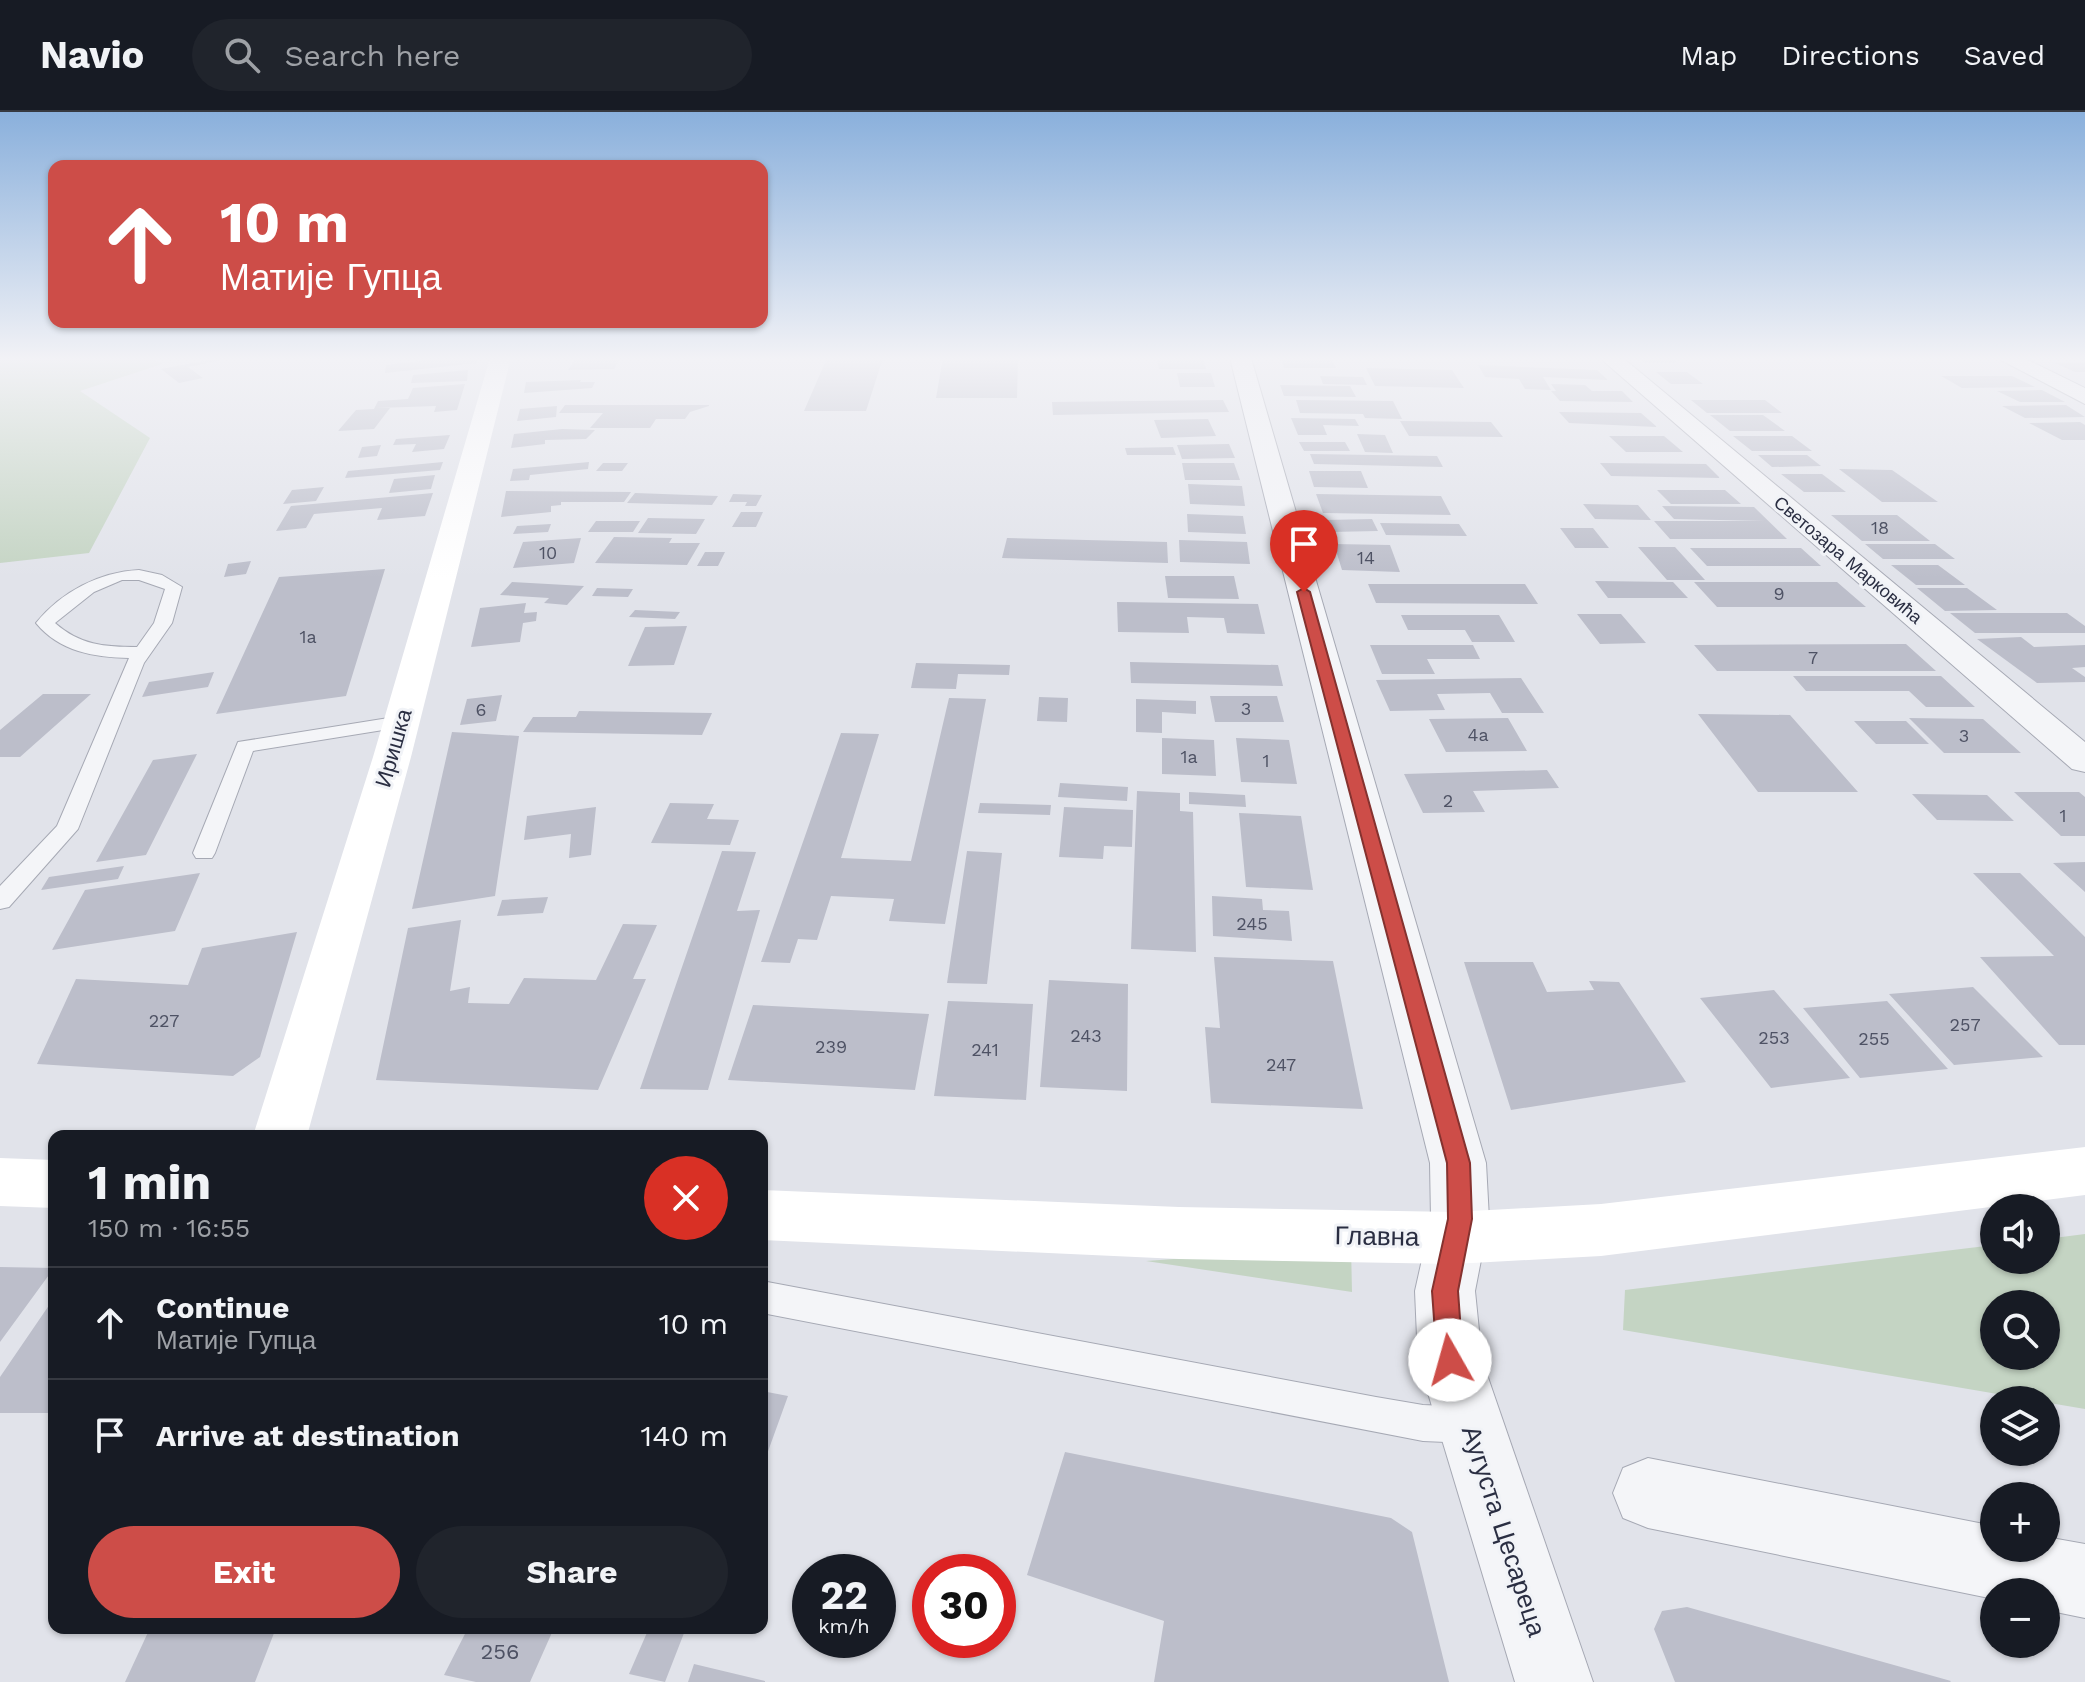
<!DOCTYPE html>
<html lang="en">
<head>
<meta charset="utf-8">
<style>
  body { margin:0; font-family:"Work Sans",sans-serif; background:#20242c; color:#f1f3f6; height:100vh; display:flex; flex-direction:column; font-size:30px; white-space:nowrap }
  * { box-sizing:border-box; margin:0 }
  p { font-size:26px; color:#9ea1a6 }
  .icon { flex:none; width:44px; height:44px; fill:none; stroke:currentColor; stroke-width:2; stroke-linecap:round; stroke-linejoin:round }
  .map { position:relative; flex:1; overflow:hidden }
  .drawer { position:absolute; left:48px; top:1018px; width:720px; height:504px; display:flex; flex-direction:column; background:#171b24; border-radius:16px; box-shadow:0 2px 6px #0004 }
  .drawer>* { flex:none }
  .hud { position:absolute; left:48px; top:48px; width:720px; height:168px; border-radius:16px; box-shadow:0 2px 6px #0004; background:#cd4d48; color:#fff; overflow:hidden }
  .fabs { position:absolute; left:1980px; top:1082px; display:grid; gap:16px }
  .fabs a { display:grid; place-items:center; width:80px; height:80px; border-radius:50%; background:#171b24; box-shadow:0 2px 6px #0004; font-size:40px }
  .speed { position:absolute; left:792px; top:1442px; display:flex; gap:16px; font-size:40px; font-weight:700; text-align:center }
  .speed>* { display:grid; place-content:center; width:104px; height:104px; border-radius:50%; background:#171b24; box-shadow:0 2px 6px #0004; line-height:1 }
  .speed small { font-size:20px; font-weight:400 }
  .speed .limit { border:12px solid #d22; background:#fff; color:#111 }
  .pin { position:absolute; display:grid; place-items:center; width:68px; height:68px; color:#fff; margin:-82px -34px; border-radius:50% 50% 50% 0; rotate:-45deg; box-shadow:0 0 8px #0007 }
  .pin .icon { rotate:45deg }
  .me { position:absolute; width:88px; margin:-44px; rotate:353deg; stroke-linejoin:round; filter:drop-shadow(0 0 6px #0008) }
  .turn { display:flex; align-items:center; gap:28px; height:168px; padding:0 40px; font-size:36px }
  .turn .icon { width:104px; height:104px; stroke-width:2.5 }
  .turn b { display:block; font-size:56px; line-height:68px }
  .round { display:grid; place-items:center; flex:none; width:84px; height:84px; border-radius:42px; background:#20242c }
  .overview { display:flex; align-items:center; justify-content:space-between; height:136px; padding:0 40px }
  h1 { font-size:48px; font-weight:700; line-height:60px }
  .action { display:flex; gap:16px; margin-top:auto; padding:16px 40px }
  .action a { flex:1; height:92px; border-radius:48px; background:#cd4d48; color:#fff; font-size:32px; font-weight:700; line-height:92px; text-align:center }
  .action a+a { background:#20242c; color:#f1f3f6 }
  ul { padding:0; list-style:none }
  li { display:flex; align-items:center; gap:24px; height:112px; padding:0 40px; border-top:2px solid #363941 }
  li div { flex:1 }
  li b { display:block; font-size:30px }
  li em { font-style:normal }
  header { display:flex; align-items:center; gap:48px; box-sizing:border-box; height:112px; padding:0 40px; background:#171b24; border-bottom:2px solid #363941 }
  header strong { font-size:38px }
  nav { display:flex; gap:44px; margin-inline-start:auto; font-size:28px }
  .search { width:560px; height:72px; background:#20242c; display:flex; align-items:center; gap:20px; box-sizing:border-box; padding:0 28px; border-radius:44px; color:#9ea1a6; font-size:30px }
  .map>svg:first-child { display:block }
</style>
</head>
<body>
<header>
<strong>Navio</strong>
<div class="search"><svg class="icon" aria-label="search" viewBox="0 0 24 24"><circle cx="10" cy="10" r="6"/><path d="M15 15l6 6"/></svg>Search here</div>
<nav><a>Map</a><a>Directions</a><a>Saved</a></nav>
</header>
<div class="map">
<svg width="2085" height="1570" viewBox="0 0 2085 1570">
  <rect width="100%" height="100%" fill="#e1e3ea"/>
  <!-- green -->
  <path fill="#c4d4c3" fill-rule="evenodd" d="M152 246 162 252 80 279 150 326 89 441 0 451V246Z
    M2085 1122V1297L1623 1218 1625 1178 1994 1133V1148H2046V1127ZM1994 1192H2046V1244H1994Z
    M1351 1134 1352 1180 1146 1149Z"/>
  <!-- building -->
  <path fill="#bcbeca" d="M446 246H477V251L385 261 386 253Z
    M576 246H620L614 257 568 258Z
    M827 246H883L866 299H804Z
    M943 246H1018L1017 286H936Z
    M1281 246H1331L1336 256H1284Z
    M1638 246H1672L1678 251H1644Z
    M214 247 218 249 188 255 203 266 179 271 161 257Z
    M1203 247 1206 257H1159L1157 248Z
    M2055 251H2085V260H2075Z
    M1478 253 1597 258 1608 268 1543 265 1551 278 1525 277 1519 267 1485 265Z
    M1366 256 1452 258 1464 276 1375 274Z
    M468 258 467 269 411 271 413 263Z
    M1656 260H1687L1703 272H1671Z
    M1177 261H1211L1215 275H1180Z
    M1320 264 1363 265 1367 273 1323 272Z
    M1941 264H2012L2035 275 1962 276Z
    M581 268 580 270H595L592 276 524 281 526 270Z
    M465 272 457 298 434 300 436 294 377 296H390L374 317 338 319 356 298 374 297 378 289 408 287 413 276Z
    M1551 272 1585 273 1592 279H1622L1633 290 1560 289 1551 279H1556Z
    M1280 273 1350 274 1356 285 1284 284Z
    M2042 278 2065 290H2020L1997 279Z
    M1223 288 1229 300 1053 303 1052 290Z
    M1296 288 1393 289 1402 307 1365 306 1363 302 1300 301Z
    M1691 288H1765L1782 301H1707Z
    M565 293H709V294L690 300 685 307H656L650 316H590L603 301H559Z
    M2066 293 2085 305 2025 306 2002 294Z
    M557 294 556 305 517 309 520 297Z
    M1559 300 1641 301 1657 315 1569 311Z
    M1710 303H1763L1785 319H1730Z
    M1291 306 1355 307 1359 314 1323 313 1327 323H1298Z
    M1208 307 1216 324 1161 326 1154 308Z
    M1400 309 1491 310 1503 325 1409 324Z
    M2080 310 2085 313V328H2062L2029 311Z
    M562 317 595 318 586 327 545 328V332L511 336 514 322Z
    M1357 322 1385 323 1393 341 1365 340Z
    M450 323 444 337 412 340 416 332 393 333 396 327Z
    M1609 324H1664L1683 340H1626Z
    M1733 324H1792L1812 339H1752Z
    M1299 330H1345L1350 339H1304Z
    M1229 332 1235 346 1182 347 1177 333Z
    M381 333 377 344 358 346 362 335Z
    M1173 335 1176 343H1127L1125 336Z
    M1310 342 1437 344 1443 355 1314 352Z
    M1758 343H1807L1821 354 1772 355Z
    M443 350 440 358 345 366 348 359Z
    M589 350 588 357 530 363 529 368 510 369 513 357Z
    M603 351H628L622 359H596Z
    M1182 351H1234L1240 368H1185Z
    M1600 351 1706 352 1720 366 1611 364Z
    M1839 357 1892 358 1938 390H1882Z
    M1309 359H1361L1368 376 1314 375Z
    M1781 362H1822L1846 380H1804Z
    M435 363 431 377 389 381 394 367Z
    M1188 372 1242 374 1245 394 1190 392Z
    M324 375 316 389 283 392 292 378Z
    M1657 378H1725L1741 392H1671Z
    M506 379 631 380 624 390H561V393L551 394V400L501 405Z
    M433 381 425 404 377 408 382 396 314 402 306 416 276 419 291 394Z
    M635 381 718 384 712 393 627 391Z
    M733 382 762 383 756 394H745L747 390H729Z
    M1316 382 1441 384 1451 403 1323 401Z
    M1583 392 1638 393 1651 408 1595 407Z
    M1662 394 1754 395 1787 427H1670L1654 409H1765L1674 407Z
    M741 400H763L756 415H732Z
    M1187 402 1243 404 1246 422 1188 420Z
    M1831 403H1897L1930 429H1862Z
    M648 406 705 407 696 422 638 421Z
    M1372 407 1378 419 1330 420 1325 408Z
    M596 409H640L633 420H588Z
    M1380 411 1459 412 1467 424 1386 423Z
    M551 412 548 420 513 422 517 414Z
    M1560 416H1593L1609 436H1575Z
    M614 425 672 426 669 431H700L687 453 595 451Z
    M581 426 574 451 513 456 523 430Z
    M1007 426 1167 430 1168 451 1002 446Z
    M1179 428 1247 430 1250 452 1180 450Z
    M1334 432 1390 433 1400 460 1342 458Z
    M1865 432H1935L1955 447H1883Z
    M1638 435H1675L1705 468H1667Z
    M1690 436H1801L1821 454H1707Z
    M705 440H725L718 454H697Z
    M251 449 246 462 224 465 228 452Z
    M1891 453H1938L1965 473H1916Z
    M385 457 346 584 216 602 279 465Z
    M1165 464H1234L1239 487 1168 486Z
    M1595 469 1673 470 1688 486H1608Z
    M512 470 584 474 567 493 544 491 549 486 500 483Z
    M1694 470H1837L1866 495H1717Z
    M1368 472H1525L1538 492 1376 491Z
    M597 476 633 477 628 485 592 484Z
    M1917 476H1967L1997 498 1945 499Z
    M1117 490 1258 492 1265 522 1227 521 1224 506 1187 505 1189 521 1118 520Z
    M526 491 524 501 537 500 536 509 523 511 520 530 471 535 480 496Z
    M635 498 680 500 675 507 629 505Z
    M1950 501H2067L2085 514V521H1975Z
    M1577 502H1621L1646 531 1600 532Z
    M1401 503H1499L1515 530H1472L1465 518H1408Z
    M687 514 674 553 628 554 645 515Z
    M2021 525 2034 535 2085 533V555L2072 556 2085 565V570L2037 571 1977 527Z
    M1906 532 1936 559H1717L1694 533Z
    M1370 533H1473L1480 547H1427L1435 562H1382Z
    M1130 550 1278 553 1283 574 1131 571Z
    M916 551 1010 553 1009 563 958 562 956 577 911 576Z
    M214 560 208 575 142 585 149 570Z
    M1793 564H1941L1975 595H1926L1909 579H1806Z
    M1521 566 1544 601H1502L1490 581 1437 582 1445 598 1390 599 1376 568Z
    M43 582H91L20 645H0V618Z
    M502 583 496 609 460 613 467 587Z
    M1210 584H1277L1284 610H1215Z
    M1039 585 1068 586 1067 610 1037 609Z
    M949 586 986 587 945 812 889 809 894 787 831 784 817 828 798 827 790 851 761 850 841 621 879 622 841 746 911 749Z
    M1136 587 1196 589V602L1162 600V621L1136 620Z
    M579 599 712 601 702 623 523 620 533 605H576Z
    M1698 602 1790 603 1858 680H1758Z
    M1508 606 1527 639 1446 640 1429 607Z
    M1909 606 1983 607 2021 641H1944Z
    M1854 609H1906L1929 632H1876Z
    M452 620 519 624 495 784 412 797Z
    M1162 626 1214 628 1216 664 1162 662Z
    M1236 626 1289 628 1297 672 1241 670Z
    M197 642 146 743 96 750 153 648Z
    M1547 658 1559 676 1473 679 1485 700 1423 701 1404 662Z
    M1060 671 1128 675 1127 689 1058 685Z
    M1137 679 1180 681V699L1193 700 1196 840 1131 837Z
    M1189 680 1245 683 1246 695 1189 692Z
    M2014 680H2079L2085 685V724H2061Z
    M1912 682 1987 683 2014 709 1937 708Z
    M670 691 714 692 707 707 739 708 730 733 651 731Z
    M980 691 1051 693 1050 703 978 701Z
    M596 695 591 743 569 746 571 722 524 728 527 704Z
    M1064 695 1133 698 1132 735 1104 734 1103 747 1059 745Z
    M1239 701 1301 704 1313 778 1246 775Z
    M722 739 756 740 737 799 760 798 708 978 640 977Z
    M967 739 1002 741 987 872 947 871Z
    M2085 750V780L2053 751Z
    M124 754 118 767 41 778 49 765Z
    M200 761 175 819 52 838 85 778Z
    M1973 761H2020L2085 825V933H2059L1980 845 2054 844Z
    M1212 784 1262 787 1263 798 1289 799 1292 829 1213 824Z
    M548 785 543 801 497 804 502 788Z
    M461 808 450 879 470 875 468 891 509 892 524 866 596 868 623 812 657 813 633 867H646L598 978 376 968 408 816Z
    M297 820 260 945 233 964 37 952 76 867 188 873 202 836Z
    M1214 845 1333 849 1363 997 1211 991 1205 915 1220 916Z
    M1464 850H1533L1547 880 1594 878 1589 869 1619 870 1686 970 1511 998Z
    M1049 868 1128 872 1127 979 1040 975Z
    M1973 875 2043 945 1954 953 1889 882Z
    M1774 878 1850 966 1771 976 1700 886Z
    M948 889 1033 892 1026 988 934 984Z
    M1887 889 1948 957 1860 966 1803 896Z
    M753 893 929 902 915 978 728 968Z
    M0 1155 54 1156 0 1230Z
    M54 1186V1301H0V1265Z
    M762 1279 788 1284 762 1356Z
    M1065 1340 1391 1406 1412 1420 1449 1570H1154L1164 1509 1027 1463Z
    M1687 1495 1951 1569 1950 1570H1675L1654 1517 1662 1499Z
    M150 1516H276L255 1570H125Z
    M468 1516H554L530 1570H476L444 1563Z
    M649 1516H686L665 1570 629 1562Z
    M694 1552 765 1569V1570H688Z"/>
  <g fill="none" stroke-linecap="round" stroke-linejoin="round">
    <!-- lane casing -->
    <g stroke="#a6a9b4" stroke-width="2">
      <path id="lane" d="M139 458 162 463 182 475 172 511 144 551 78 717 9 795 0 797V774L57 714 129 546C94 545 60 540 36 511 61 480 99 460 139 458ZM122 468H139L165 477 154 511 137 535C104 535 80 533 55 511L94 480Z
        M401 604 408 606 411 610 408 614 253 639 215 741 212 746H196L193 741 238 630Z
        M762 1169 1376 1285 1423 1293 1469 1295 1482 1300 1487 1313 1482 1326 1469 1331 1423 1329 762 1201Z"/>
    </g>
    <!-- street casing -->
    <g stroke="#a6a9b4" stroke-width="2">
      <path id="street" d="M1230 246H1251L1486 1051 1489 1107 1475 1179 1482 1248 1593 1570H1515L1418 1248 1415 1179 1431 1107 1430 1051Z
        M1600 246H1623L2085 630V660L2072 657Z
        M1997 246H2024L2085 276V292Z
        M1648 1346 1994 1414V1436H2046V1425L2085 1432V1506L2046 1498V1480H1994V1487L1648 1416 1623 1406 1613 1381 1623 1356Z"/>
    </g>
    <!-- lane -->
    <use href="#lane" fill="#f4f5f8" fill-rule="evenodd"/>
    <!-- street -->
    <use href="#street" fill="#f4f5f8" fill-rule="evenodd"/>
    <!-- secondary -->
    <path fill="#fff" fill-rule="evenodd" d="M490 246H511L411 645 307 1024H253L373 645Z
      M2085 1035V1083L1601 1144 1454 1152 1179 1147 762 1128V1078L1179 1095 1454 1100 1601 1092Z
      M0 1046 54 1048V1096L0 1094Z"/>
  </g>
  <!-- sky -->
  <linearGradient id="sky" x2="0" y2="1"><stop stop-color="#8ab0dc"/><stop offset="0.53" stop-color="#f2f2f6"/><stop offset="1" stop-color="#f2f2f6" stop-opacity="0"/></linearGradient>
  <rect width="2085" height="466" fill="url(#sky)"/>
  <!-- route -->
  <path fill="#cd4d48" stroke="#85322f" stroke-width="2" d="M1304 476 1310 480 1470 1051 1472 1107 1458 1179 1463 1248 1459 1257 1450 1260 1440 1257 1437 1248 1432 1179 1448 1107 1447 1051 1297 480Z"/>
  <g text-anchor="middle" stroke-width="6" stroke-linejoin="round" paint-order="stroke">
    <!-- number labels -->
    <g font-size="18" fill="#4e5264">
      <text x="1880" y="422">18</text>
      <text x="548" y="447">10</text>
      <text x="1366" y="452">14</text>
      <text x="1779" y="488">9</text>
      <text x="308" y="531">1a</text>
      <text x="1813" y="552">7</text>
      <text x="1246" y="603">3</text>
      <text x="481" y="604">6</text>
      <text x="1478" y="629">4a</text>
      <text x="1964" y="630">3</text>
      <text x="1189" y="651">1a</text>
      <text x="1266" y="655">1</text>
      <text x="1448" y="695">2</text>
      <text x="2063" y="710">1</text>
      <text x="1252" y="818">245</text>
      <text x="164" y="915">227</text>
      <text x="1965" y="919">257</text>
      <text x="1086" y="930">243</text>
      <text x="1774" y="932">253</text>
      <text x="1874" y="933">255</text>
      <text x="831" y="941">239</text>
      <text x="985" y="944">241</text>
      <text x="1281" y="959">247</text>
    </g>
    <!-- far-street labels -->
    <g font-size="18" fill="#2a2e42" stroke="#f1f3f7">
      <text transform="translate(1848 448) rotate(40)" y="6">Светозара Марковића</text>
    </g>
    <!-- street labels -->
    <g font-size="22" fill="#2a2e42" stroke="#f1f3f7">
      <text transform="translate(393 636) rotate(-74)" y="8">Иришка</text>
    </g>
    <!-- near-number labels -->
    <g font-size="22" fill="#4e5264">
      <text x="500" y="1547">256</text>
    </g>
    <!-- near-street labels -->
    <g font-size="26" fill="#2a2e42" stroke="#f1f3f7">
      <text transform="translate(1377 1124) rotate(1)" y="9">Главна</text>
      <text transform="translate(1504 1419) rotate(72)" y="9">Аугуста Цесареца</text>
    </g>
  </g>
</svg>
<div class="fabs">
<a><svg class="icon" aria-label="sound" viewBox="0 0 24 24"><path d="M4 9h4l5-4v14l-5-4H4zM17 9q2 3 0 6"/></svg></a>
<a><svg class="icon" aria-label="search" viewBox="0 0 24 24"><circle cx="10" cy="10" r="6"/><path d="M15 15l6 6"/></svg></a>
<a><svg class="icon" aria-label="layers" viewBox="0 0 24 24"><path d="M12 4l9 5-9 5-9-5zM3 14l9 5 9-5"/></svg></a>
<a>+</a>
<a>−</a>
</div>
<div class="speed"><div>22<small>km/h</small></div><div class="limit">30</div></div>
<div class="pin" style="left:1304px;top:480px;background:#d93025"><svg class="icon" aria-label="arrive" viewBox="0 0 24 24"><path d="M6 21V4h12l-3 4 3 4H6"/></svg></div>
<svg class="me" style="left:1450px;top:1248px" viewBox="-20 -20 40 40"><circle r="19" fill="#fff"/><path d="M0-13L10 11 0 6-10 11z" fill="#cd4d48"/></svg>
<div class="hud">
<div class="turn"><svg class="icon" aria-label="ahead" viewBox="0 0 24 24"><path d="M12 20V5M6 11l6-6 6 6"/></svg><div><b>10 m</b>Матије Гупца</div></div>
</div>
<section class="drawer">
<div class="overview"><div><h1>1 min</h1><p>150 m · 16:55</p></div><a class="round" style="background:#d93025;color:#fff"><svg class="icon" aria-label="close" viewBox="0 0 24 24"><path d="M6 6l12 12M18 6L6 18"/></svg></a></div>
<ul>
<li><svg class="icon" aria-label="ahead" viewBox="0 0 24 24"><path d="M12 20V5M6 11l6-6 6 6"/></svg><div><b>Continue</b><p>Матије Гупца</p></div><em>10 m</em></li>
<li><svg class="icon" aria-label="arrive" viewBox="0 0 24 24"><path d="M6 21V4h12l-3 4 3 4H6"/></svg><div><b>Arrive at destination</b></div><em>140 m</em></li>
</ul>
<div class="action"><a>Exit</a><a>Share</a></div>
</section>
</div>
</body>
</html>
